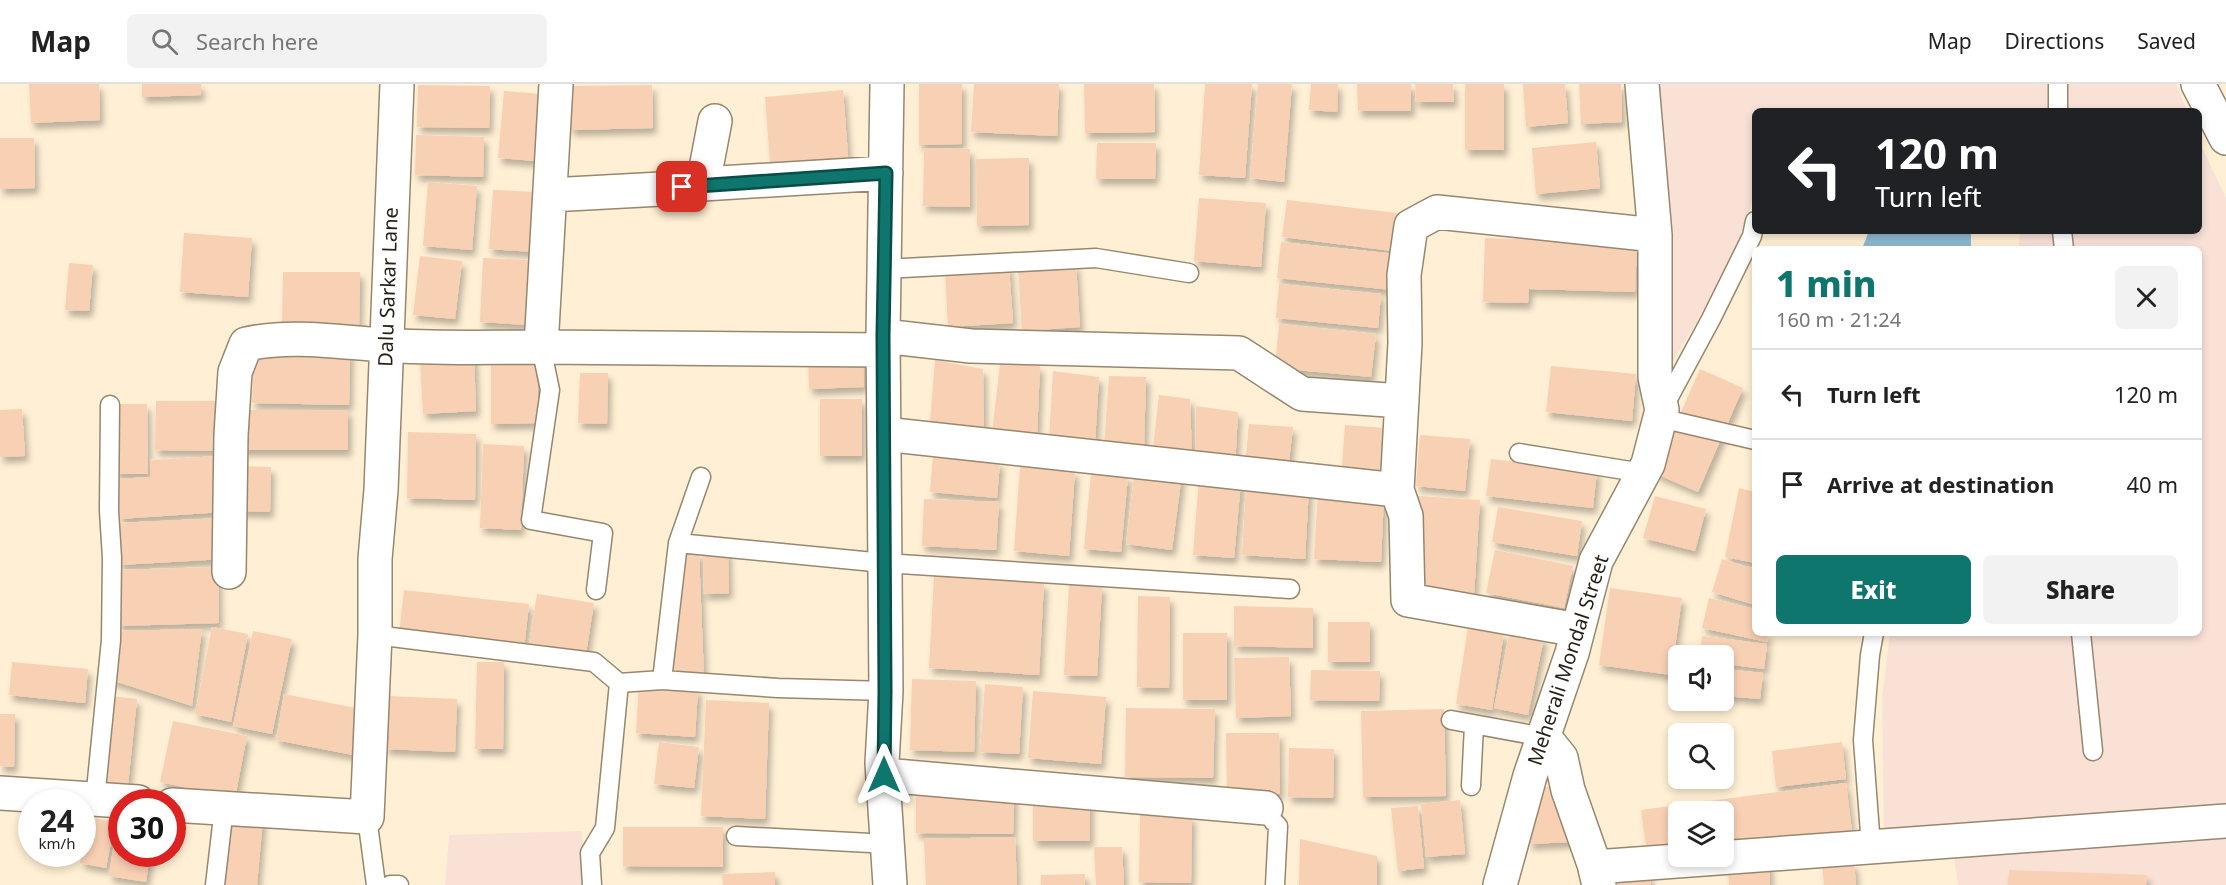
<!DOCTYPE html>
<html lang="en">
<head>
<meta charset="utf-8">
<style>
  body { margin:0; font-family:"Noto Sans",sans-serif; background:#f2f2f2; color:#222; height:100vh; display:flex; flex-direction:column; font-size:22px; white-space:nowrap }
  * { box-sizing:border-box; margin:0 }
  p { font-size:20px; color:#767676 }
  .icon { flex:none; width:33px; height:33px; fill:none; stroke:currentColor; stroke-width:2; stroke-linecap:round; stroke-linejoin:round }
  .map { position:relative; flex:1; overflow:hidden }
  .drawer { position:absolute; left:1752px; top:162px; width:450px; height:390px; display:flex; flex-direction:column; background:#fff; border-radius:9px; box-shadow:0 3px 9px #0003 }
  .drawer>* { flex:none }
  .guide { position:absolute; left:1752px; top:24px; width:450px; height:126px; border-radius:9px; box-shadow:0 3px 9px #0003; background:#202124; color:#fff; overflow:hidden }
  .controls { position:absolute; left:1668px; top:561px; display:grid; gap:12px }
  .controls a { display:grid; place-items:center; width:66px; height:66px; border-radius:9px; background:#fff; box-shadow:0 3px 9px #0003; font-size:30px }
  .speed { position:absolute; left:18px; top:705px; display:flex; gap:12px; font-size:30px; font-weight:700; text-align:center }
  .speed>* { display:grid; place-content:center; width:78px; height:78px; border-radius:50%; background:#fff; box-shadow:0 3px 9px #0003; line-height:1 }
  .speed small { font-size:15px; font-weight:400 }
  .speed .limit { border:9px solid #d22; background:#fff; color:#111 }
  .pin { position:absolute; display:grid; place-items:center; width:51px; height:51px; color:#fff; margin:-26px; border-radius:12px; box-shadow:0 3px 9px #0006 }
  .me { position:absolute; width:66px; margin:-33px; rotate:0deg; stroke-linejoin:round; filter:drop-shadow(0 0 4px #0008) }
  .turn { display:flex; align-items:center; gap:21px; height:126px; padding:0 24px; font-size:27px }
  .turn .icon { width:78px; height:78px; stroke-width:2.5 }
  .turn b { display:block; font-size:42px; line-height:51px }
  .round { display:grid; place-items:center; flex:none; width:63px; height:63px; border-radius:9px; background:#f2f2f2 }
  .headline { display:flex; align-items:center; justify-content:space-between; height:102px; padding:0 24px }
  h1 { font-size:36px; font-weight:800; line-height:45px; color:#0f766e }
  .cta { display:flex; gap:12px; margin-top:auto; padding:12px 24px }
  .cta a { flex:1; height:69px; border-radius:9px; background:#0f766e; color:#fff; font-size:24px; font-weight:800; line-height:69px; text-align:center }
  .cta a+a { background:#f2f2f2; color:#222 }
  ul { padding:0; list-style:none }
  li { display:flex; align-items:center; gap:18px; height:90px; padding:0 24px; border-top:2px solid #e0e0e0 }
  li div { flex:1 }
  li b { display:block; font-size:22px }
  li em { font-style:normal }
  header { display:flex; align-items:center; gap:36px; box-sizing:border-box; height:84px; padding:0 30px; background:#fff; border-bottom:2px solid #e0e0e0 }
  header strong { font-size:28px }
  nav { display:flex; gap:33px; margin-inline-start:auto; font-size:21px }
  .search { width:420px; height:54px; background:#f2f2f2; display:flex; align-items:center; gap:15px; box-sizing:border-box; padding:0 21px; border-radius:9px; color:#767676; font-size:22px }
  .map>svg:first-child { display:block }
</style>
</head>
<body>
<header>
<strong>Map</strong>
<div class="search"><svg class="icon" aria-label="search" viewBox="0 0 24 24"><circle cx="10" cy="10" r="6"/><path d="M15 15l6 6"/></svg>Search here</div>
<nav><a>Map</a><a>Directions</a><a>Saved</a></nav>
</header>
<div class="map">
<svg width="2226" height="801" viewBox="0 0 2226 801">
  <defs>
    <filter id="shadow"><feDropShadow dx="3.5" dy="6" stdDeviation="3" flood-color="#0004"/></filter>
  </defs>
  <rect width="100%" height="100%" fill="#ffefd4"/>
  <!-- industrial -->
  <path fill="#f9e1d6" d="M1659 0H2176L2187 27H1755V100L1744 157 1671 281V181Z
    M2199 57 2226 114V725L1884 751 1882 615 1890 549H2199V165H2019L2020 147H2199Z
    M2226 745V801H1958L1953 765Z
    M582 747 585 801H445L449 751Z"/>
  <!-- water -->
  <path fill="#8db9d2" d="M1869 147H1971V165H1862Z"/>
  <!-- building -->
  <path fill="#f8d0b4" filter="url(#shadow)" d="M29 0H99L100 36 31 39Z
    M142 0H201V11L142 13Z
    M919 0H962V60L919 61Z
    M974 0H1059L1057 52 971 48Z
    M1084 0H1154L1155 48 1085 49Z
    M1205 0H1252L1245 94 1199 91Z
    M1258 0H1292L1284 98 1250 94Z
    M1311 0H1338L1337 28 1309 26Z
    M1357 0H1411V27H1358Z
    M1415 0H1453L1454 18H1416Z
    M1465 0H1504V66H1465Z
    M1523 0H1565L1568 39 1526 43Z
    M1579 0H1621L1622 38 1581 40Z
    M418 1 490 2 489 44 417 43Z
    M652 1 653 44 570 46 569 2Z
    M843 6 849 85 771 91 765 13Z
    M504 7 541 10 536 77 498 74Z
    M416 51 484 53 483 93 415 91Z
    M0 54H34L35 104 0 105Z
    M1596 58 1600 104 1536 110 1532 64Z
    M1097 59H1156L1155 95H1096Z
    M924 64 970 65V123L923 122Z
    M1029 74V141L977 142 976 75Z
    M428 98 477 102 472 166 423 162Z
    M493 106 536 108 533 168 489 165Z
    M1199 114 1266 119 1261 183 1194 177Z
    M1287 116 1405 130 1400 168 1282 153Z
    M184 149 252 154 248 213 180 208Z
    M1485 154 1637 159 1635 208 1529 205 1528 219 1483 218Z
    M1281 158 1396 170 1392 206 1277 194Z
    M420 172 462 177 455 235 413 231Z
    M483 174 531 176 528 241 480 238Z
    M69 179 93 181 89 227 65 226Z
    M1076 180 1080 243 1022 247 1018 183Z
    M1009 182 1013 239 948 243 945 185Z
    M283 188H360L359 243 282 242Z
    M1279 200 1381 210 1378 244 1276 234Z
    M1279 240 1376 250 1371 293 1275 284Z
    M254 265 350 267 349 321 252 319Z
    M474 270 476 327 423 330 420 273Z
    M863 270 864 303 809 305 808 273Z
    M491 271H538V339L491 340Z
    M935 276 983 285 984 354 929 351Z
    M1000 280 1040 282 1037 352 992 350Z
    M1551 282 1636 290 1632 337 1546 328Z
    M1700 285 1743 304 1698 408 1654 389Z
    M1053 287 1099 293 1095 359 1049 357Z
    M580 289H608L607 340 578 339Z
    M1109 292 1146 293 1144 365 1104 364Z
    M1159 311 1190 315 1192 374H1152Z
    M820 315H862V372H820Z
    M156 317H222L221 367 155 366Z
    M115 320H147L148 390H115Z
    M1196 322 1238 328 1235 383 1195 380Z
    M22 325 25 372 0 373V326Z
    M240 326H348V366H240Z
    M1249 340 1293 343 1288 386 1245 382Z
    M1345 341 1386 344 1384 396 1341 393Z
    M408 348 476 350 475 416 407 414Z
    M1420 351 1470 355 1465 407 1416 402Z
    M483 360 524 362 521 446 480 444Z
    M220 372 223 428 119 435 116 395 151 393 150 376Z
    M933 372 1000 378 997 414 930 408Z
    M1491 375 1597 387 1593 424 1486 412Z
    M236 382 271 383 270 428 236 427Z
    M1020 383 1075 387 1069 472 1014 467Z
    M1135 385 1182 390 1172 466 1126 460Z
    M1091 389 1128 392 1121 468 1084 465Z
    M1199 394 1241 398 1234 474 1193 471Z
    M1246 399 1309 403 1305 475 1242 471Z
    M1739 404 1755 408V479L1725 473Z
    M1318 407 1384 411 1381 478 1314 475Z
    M1418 412 1480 416 1474 511 1413 507Z
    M1655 412 1706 425 1695 467 1643 454Z
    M924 415 999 418 996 466 922 462Z
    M1498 423 1582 437 1577 472 1492 458Z
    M223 434 225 475 119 481 117 439Z
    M728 466 729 509 704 510 703 467Z
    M1495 466 1573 482 1564 524 1486 509Z
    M699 468 704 594 668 590 680 469Z
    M1722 475 1755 485V521L1712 508Z
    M218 483 219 539 118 542 116 486Z
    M934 492 1044 499 1039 591 929 584Z
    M1069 500 1102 502 1097 592 1064 591Z
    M1610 504 1682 514 1671 591 1599 581Z
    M404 506 529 520 524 565 399 550Z
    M537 510 594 519 585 576 528 567Z
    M1138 512 1170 513 1169 604 1137 603Z
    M1709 514 1755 525V549H1768L1767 558 1702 544Z
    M1234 522 1313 524V564L1234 562Z
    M1328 538H1370V578H1328Z
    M212 543 248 550 231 638 195 630Z
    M1468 543 1504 549 1492 626 1456 620Z
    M202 545 192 622 108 595 116 547Z
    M253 547 292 555 272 650 233 642Z
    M1510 547 1544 554 1528 631 1494 624Z
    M1183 549H1227V616H1183Z
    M1702 552 1767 560 1764 585 1724 580V572H1700Z
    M1289 573 1291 632 1236 634 1234 574Z
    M12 578 88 585 85 619 9 611Z
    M477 578H504L503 665H475Z
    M1724 585 1763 589 1760 615 1724 612Z
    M1311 586 1380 587 1379 617 1310 616Z
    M912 595 976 597 974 668 910 666Z
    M985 600 1023 603 1019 670 980 668Z
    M639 601 698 605 695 653 636 649Z
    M1033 607 1106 613 1101 680 1028 674Z
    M284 610 361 625 353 671 276 656Z
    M110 612 137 615 128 701 102 698Z
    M388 612 457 615 455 668 385 665Z
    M706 616 769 619 765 735 701 732Z
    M1126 624 1215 625 1213 694 1125 693Z
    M1444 625 1446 712 1363 713 1361 627Z
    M0 630H15L14 683 0 682Z
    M173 637 247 652 235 714 160 698Z
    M1226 649H1279L1280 710H1227Z
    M659 658 699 663 694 704 654 700Z
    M1842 658 1846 695 1776 703 1772 667Z
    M1289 664 1334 665 1333 714 1288 713Z
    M1846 699 1852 748 1724 765V728H1678V771L1648 775 1641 726Z
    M1559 700 1572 758 1528 760 1541 704Z
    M916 709 1014 710 1013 750 916 749Z
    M1033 713 1090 714V757H1033Z
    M1460 716 1465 770 1426 773 1421 720Z
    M1418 722 1424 784 1398 787 1391 724Z
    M1140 731 1192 732 1191 799 1139 798Z
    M228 732 263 735 257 801H221Z
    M89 733 115 738 106 784 80 779Z
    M117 739 122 740V770H150L146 798 109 792Z
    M623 743H723V783L623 782Z
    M1015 753 1017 801H926L924 755Z
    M1300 755 1377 772V801H1299Z
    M1094 763H1122L1124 801H1096Z
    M1769 773 1770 801H1729L1727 775Z
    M1854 779 1856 801H1824L1822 781Z
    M1648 786 1651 801H1606Z
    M2009 786 2147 791 2146 801H2008Z
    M775 788V801H723L722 790Z
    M1085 790V801H1041V791Z"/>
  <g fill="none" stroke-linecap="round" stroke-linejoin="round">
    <!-- lane casing -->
    <g stroke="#96876f" stroke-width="21">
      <path id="lane" d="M2058 0V27
        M2062 147 2064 165
        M884 185 1096 174 1189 189
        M541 263 550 306 531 436 603 449 596 506
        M1663 324 1711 235 1752 152 1755 137
        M1660 334 1755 356
        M1519 369 1643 389
        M678 459 884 479 1290 505
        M2081 549 2093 667
        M375 551 594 578 619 599 662 596 778 604 886 607
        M662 596 678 459 701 393
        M1451 636 1544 653
        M1471 702 1474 641
        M95 716 111 556 112 474 109 427 110 321
        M367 733 376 801
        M1273 737 1278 742 1275 801
        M736 752 889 760
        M1871 762 1863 656 1870 571 1874 549
        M215 801 224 724
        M390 801H399
        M592 801 590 769 605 744 619 599"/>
    </g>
    <!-- street casing -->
    <g stroke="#96876f" stroke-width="36">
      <path id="street" d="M887 0 883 252 886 607 882 679 890 801
        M2198 0 2226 54
        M703 100 715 37
        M550 111 661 105 703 100 886 89
        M883 252 971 262 1239 269 1302 310 1402 317
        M541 263 884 266
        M884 350 1397 406
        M229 488 231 351 235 288 246 260C291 250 338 258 384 261 436 265 489 263 541 263L556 0
        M1578 546 1408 516 1406 432 1397 406 1405 259 1404 191 1411 142 1437 128 1655 151
        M1544 653 1561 674 1568 706 1594 780 1599 801
        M884 691 1266 724
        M0 709 138 718
        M172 721 367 733 375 551V475L381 406 397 0
        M1595 783 2226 737
        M1500 801 1530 692 1572 569 1596 477 1648 380 1662 326 1655 293V151L1642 0"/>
    </g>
    <!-- lane -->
    <use href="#lane" stroke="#fff" stroke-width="18"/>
    <!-- street -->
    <use href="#street" stroke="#fff" stroke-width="33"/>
  </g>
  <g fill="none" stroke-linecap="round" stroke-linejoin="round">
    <!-- route casing -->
    <g stroke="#0a4d48" stroke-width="15">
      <path id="route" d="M682 103 886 89 883 252 885 607 884 691"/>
    </g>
    <!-- route -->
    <use href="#route" stroke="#0f766e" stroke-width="10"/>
  </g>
  <g text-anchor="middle" stroke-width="5" stroke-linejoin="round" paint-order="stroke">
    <!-- street labels -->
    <g font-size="20" fill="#251f16" stroke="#fff">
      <text transform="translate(388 203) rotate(-88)" y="7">Dalu Sarkar Lane</text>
      <text transform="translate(1568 576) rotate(-72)" y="7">Meherali Mondal Street</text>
    </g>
  </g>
</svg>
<div class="controls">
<a><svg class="icon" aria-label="sound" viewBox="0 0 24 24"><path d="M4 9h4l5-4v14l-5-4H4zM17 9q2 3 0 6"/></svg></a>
<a><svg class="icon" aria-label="search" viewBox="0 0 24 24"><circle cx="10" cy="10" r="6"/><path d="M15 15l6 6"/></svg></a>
<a><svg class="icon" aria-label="layers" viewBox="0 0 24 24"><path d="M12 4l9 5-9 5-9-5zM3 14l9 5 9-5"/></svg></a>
</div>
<div class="speed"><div>24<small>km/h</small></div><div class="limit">30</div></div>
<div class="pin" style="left:682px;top:103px;background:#d93025"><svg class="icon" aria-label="arrive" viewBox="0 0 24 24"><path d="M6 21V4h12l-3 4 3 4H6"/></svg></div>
<svg class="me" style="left:884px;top:691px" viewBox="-20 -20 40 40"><path d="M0-17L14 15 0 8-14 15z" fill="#0f766e" stroke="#fff" stroke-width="4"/></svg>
<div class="guide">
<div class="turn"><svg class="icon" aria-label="left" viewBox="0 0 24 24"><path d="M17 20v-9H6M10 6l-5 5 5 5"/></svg><div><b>120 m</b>Turn left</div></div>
</div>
<section class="drawer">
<div class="headline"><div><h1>1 min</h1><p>160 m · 21:24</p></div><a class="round"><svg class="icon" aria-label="close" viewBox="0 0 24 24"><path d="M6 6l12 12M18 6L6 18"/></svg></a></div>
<ul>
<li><svg class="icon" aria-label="left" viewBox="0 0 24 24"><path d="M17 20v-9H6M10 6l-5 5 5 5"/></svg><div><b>Turn left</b></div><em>120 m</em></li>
<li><svg class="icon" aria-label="arrive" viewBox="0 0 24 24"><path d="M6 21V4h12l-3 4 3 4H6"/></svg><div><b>Arrive at destination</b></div><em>40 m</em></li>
</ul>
<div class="cta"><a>Exit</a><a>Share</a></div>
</section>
</div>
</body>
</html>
